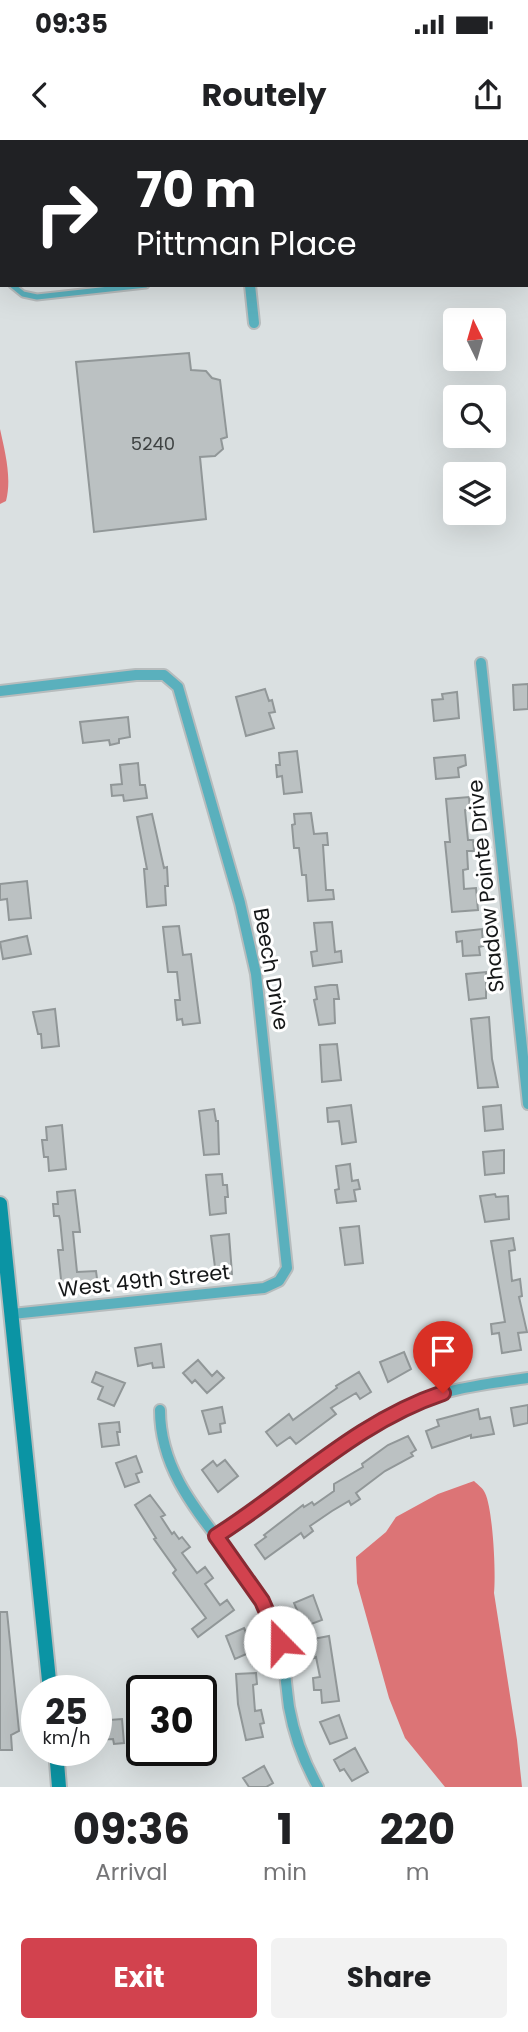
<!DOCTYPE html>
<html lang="en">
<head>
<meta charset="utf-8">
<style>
  body { margin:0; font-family:Poppins,sans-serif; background:#f2f2f2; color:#202124; height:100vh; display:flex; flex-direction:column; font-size:26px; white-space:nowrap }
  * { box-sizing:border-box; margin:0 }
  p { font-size:23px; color:#757577 }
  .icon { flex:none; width:38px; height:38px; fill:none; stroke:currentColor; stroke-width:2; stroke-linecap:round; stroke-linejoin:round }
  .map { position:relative; height:1647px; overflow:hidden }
  .details { display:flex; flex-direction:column; background:#fff; flex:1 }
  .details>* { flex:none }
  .banner { position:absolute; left:0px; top:0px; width:528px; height:147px; box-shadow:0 7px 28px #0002; background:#202124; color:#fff; overflow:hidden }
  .needle { width:46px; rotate:355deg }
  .controls { position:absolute; left:443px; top:168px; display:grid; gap:14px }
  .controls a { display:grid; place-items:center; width:63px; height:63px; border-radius:7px; background:#fff; box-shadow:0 7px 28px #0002; font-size:35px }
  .speed { position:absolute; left:21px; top:1535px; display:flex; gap:14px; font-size:35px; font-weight:700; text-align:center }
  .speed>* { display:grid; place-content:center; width:91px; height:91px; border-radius:50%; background:#fff; box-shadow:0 7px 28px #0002; line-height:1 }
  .speed small { font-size:18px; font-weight:400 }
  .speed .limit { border:4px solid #111; border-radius:10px; background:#fff; color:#111 }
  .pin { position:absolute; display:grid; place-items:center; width:60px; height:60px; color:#fff; margin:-72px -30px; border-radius:50% 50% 50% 0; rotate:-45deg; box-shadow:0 0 7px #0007 }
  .pin .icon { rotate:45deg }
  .me { position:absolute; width:77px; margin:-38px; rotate:338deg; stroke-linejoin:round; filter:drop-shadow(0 0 5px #0008) }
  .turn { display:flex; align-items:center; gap:24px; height:147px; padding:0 21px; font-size:32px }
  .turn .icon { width:91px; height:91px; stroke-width:2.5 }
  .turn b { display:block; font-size:49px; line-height:60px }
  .eta { display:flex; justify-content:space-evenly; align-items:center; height:119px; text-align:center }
  .eta b { font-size:42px; font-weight:700; line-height:49px }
  .cta { display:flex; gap:14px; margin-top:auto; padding:14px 21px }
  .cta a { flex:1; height:80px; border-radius:7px; background:#d2424e; color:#fff; font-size:28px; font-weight:700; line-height:80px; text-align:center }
  .cta a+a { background:#f2f2f2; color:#202124 }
  .status { display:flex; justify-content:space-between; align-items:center; height:49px; padding:0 35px; background:#fff; direction:ltr }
  .status svg { height:19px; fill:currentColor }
  header { display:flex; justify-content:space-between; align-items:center; height:91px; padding:0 21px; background:#fff; font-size:32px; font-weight:700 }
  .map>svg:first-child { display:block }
</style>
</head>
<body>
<div class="status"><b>09:35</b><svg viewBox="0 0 49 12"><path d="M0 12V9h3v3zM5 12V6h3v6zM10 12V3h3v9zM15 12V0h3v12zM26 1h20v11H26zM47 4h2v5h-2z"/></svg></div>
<header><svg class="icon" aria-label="back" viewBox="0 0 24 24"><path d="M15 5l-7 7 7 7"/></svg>Routely<svg class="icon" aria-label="share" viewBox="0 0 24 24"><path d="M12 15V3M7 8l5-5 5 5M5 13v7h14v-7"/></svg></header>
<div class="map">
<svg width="528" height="1647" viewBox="0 0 528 1647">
  <rect width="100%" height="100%" fill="#dae0e1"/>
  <!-- water -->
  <path fill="#dc7476" d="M0 289C5 312 12 338 6 361L0 364Z
    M474 1341C478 1345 483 1348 485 1353 493 1369 496 1434 494 1453L517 1600 522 1647H445L405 1598 389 1558 357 1443 356 1417 386 1392 396 1377 438 1354Z"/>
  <!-- building -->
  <path fill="#bbc1c2" stroke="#919798" stroke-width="2" d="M189 213 191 230 206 231 212 238 220 240 227 297 221 299 223 309 215 316 200 317 206 379 94 392 76 222Z
    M528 544V569L514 570 513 545Z
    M265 549 269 561 272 560 275 572 269 573 274 588 246 596 236 557Z
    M457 552 459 578 434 581 432 560 443 559 442 554Z
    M128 577 130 597 119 599V603L110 605 109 600 83 603 80 582Z
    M297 611 302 652 284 654 282 636 277 637 276 625H280L279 613Z
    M465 615 466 625 458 628 459 637 436 639 434 618Z
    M138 623 140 645H145L147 658 124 661 123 655 112 656 111 645 122 644 120 625Z
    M469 657 470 669 465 670 468 700H473L474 711H467L468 729 463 730 464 749 476 748 478 770 452 772 445 702H450L446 659Z
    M311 673 314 694 327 693 328 705H323L326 750H333L334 759 308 761 306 735H302L299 708H294L292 685 295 684 294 674Z
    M152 674 164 728 167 727 168 746H165L166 765 147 767 144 729H147L137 677Z
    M27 741 31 778 9 780 7 759 0 760V744Z
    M332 782 335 812 341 811 342 822 313 826 311 812 317 811 314 783Z
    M179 786 183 815 191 814 200 883 183 885 182 879 177 880 175 860H180L177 832H168L163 787Z
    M482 789 483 806 479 807 480 815 463 816 462 801 457 802 456 792Z
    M27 796 31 814 3 819 0 802Z
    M486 832V858L469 860 466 834Z
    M330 845H337L339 859H334L335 883 319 885 314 860 317 859 315 847Z
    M55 869 59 906 42 908 41 894H38L33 872Z
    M489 877 492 919 498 947 478 948 471 879Z
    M337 904 341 940 322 942 320 905Z
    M351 965 356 1002 342 1004 339 981 328 982 327 968Z
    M501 965 503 989 485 991 483 967Z
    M214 969 216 981H218L219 1014 204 1015 199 971Z
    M62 985 66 1029 49 1031 48 1017H44L42 1000H47L46 987Z
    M504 1010V1033L485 1035 483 1012Z
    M350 1024 352 1041 358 1040 360 1049 354 1050 356 1061 337 1063 335 1050 339 1049 336 1026Z
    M222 1034 223 1045H227L228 1057H225L226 1073 210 1075 206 1035Z
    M75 1050 80 1092H73L77 1132 96 1131 98 1146 62 1149 58 1110H63L60 1080 59 1076H54L53 1064H58L57 1052Z
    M495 1054 496 1057 508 1056 509 1079 485 1082 480 1056Z
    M359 1086 363 1123 345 1125 340 1088Z
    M229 1094 232 1134 216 1135 211 1096Z
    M513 1098 515 1110 509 1111 512 1141 520 1139 522 1156 519 1157 527 1192 518 1193 521 1210 502 1213 499 1193 492 1194 491 1184 505 1182 491 1101Z
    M447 1197 453 1220 441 1223 439 1217 425 1221 421 1204Z
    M161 1204 164 1227 153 1228 152 1223 138 1226 135 1208Z
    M404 1212 411 1229 388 1242 380 1222Z
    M198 1220 212 1236 217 1231 224 1238 207 1253 195 1240 192 1243 183 1233Z
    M96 1232 125 1243 114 1266 98 1259 103 1247 92 1242Z
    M359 1232 371 1252 360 1259 356 1253 331 1268 336 1274 296 1304 290 1297 277 1306 266 1292 289 1274 293 1280 337 1248 336 1246Z
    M528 1265V1283L514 1286 511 1268Z
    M222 1267 225 1283 220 1284 221 1292 209 1294 202 1271Z
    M478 1269 480 1279 490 1277 494 1294 471 1298V1295L432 1308 426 1291 439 1286 437 1280Z
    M119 1282 120 1292H117L119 1305 102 1307 99 1284Z
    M408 1296 416 1310 411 1313 413 1316 385 1331 356 1353 360 1359 351 1365 349 1361 332 1371 310 1386 313 1391 304 1398 301 1393 265 1419 255 1405 266 1397 264 1395 303 1365 304 1367 312 1362 314 1365 334 1351V1344L363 1327 362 1324 388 1305Z
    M136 1316 142 1332 136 1334 139 1342 125 1347 116 1323Z
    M225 1320 238 1336 218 1352 202 1330 213 1321 217 1326Z
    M150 1355 165 1375 161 1377 172 1394 174 1392 179 1399 182 1397 190 1407 182 1413 197 1433 205 1427 213 1438 205 1444 220 1465 227 1460 234 1470 198 1497 192 1489 206 1478 173 1433 176 1430 154 1399 156 1398 135 1365Z
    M313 1455 322 1480 306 1486 303 1479 301 1480 294 1463Z
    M0 1472H7L19 1591 11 1595 12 1610H0Z
    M244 1488 251 1504 248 1506 251 1512 235 1519 226 1496Z
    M329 1496 339 1561 322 1563 321 1550H314L313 1538 320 1537 316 1517 314 1518 313 1512H310L308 1500Z
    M256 1533 257 1544 253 1545 255 1571 261 1570 264 1583 260 1584 263 1597 246 1600 238 1564 236 1534Z
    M339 1575 347 1598 330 1604 320 1582Z
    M122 1579 124 1603 114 1604 113 1599 96 1600V1581Z
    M355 1608 368 1632 352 1641 344 1629 340 1631 334 1620Z
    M264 1626 273 1643 266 1647H249L243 1638Z"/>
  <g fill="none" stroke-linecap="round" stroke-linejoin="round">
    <!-- lane casing -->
    <g stroke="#b7bcbd" stroke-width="9">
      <path id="lane" d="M0 81 2 100
        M12 145 23 154 37 157 146 145"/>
    </g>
    <!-- street casing -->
    <g stroke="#b7bcbd" stroke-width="14">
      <path id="street" d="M233 0 234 2
        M250 145 254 183
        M481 523 528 964
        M0 551 136 535H164L178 547 240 763 256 834 287 1128 279 1141 264 1148 12 1174
        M160 1270C160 1356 238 1406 271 1478 284 1507 285 1537 289 1567 294 1595 304 1622 318 1647
        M216 1396C280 1357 334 1300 403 1268 442 1249 485 1244 528 1238"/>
    </g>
    <!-- secondary casing -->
    <g stroke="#b7bcbd" stroke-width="18">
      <path id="secondary" d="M0 1064 50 1550
        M56 1610 59 1647"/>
    </g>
    <!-- lane -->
    <use href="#lane" stroke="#5ab0bd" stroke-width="5"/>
    <!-- street -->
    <use href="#street" stroke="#5ab0bd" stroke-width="10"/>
    <!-- secondary -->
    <use href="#secondary" stroke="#0b94a4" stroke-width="14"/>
  </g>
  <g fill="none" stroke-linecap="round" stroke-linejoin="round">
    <!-- route casing -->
    <g stroke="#882b33" stroke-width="18">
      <path id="route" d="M280 1502 262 1461 216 1396C292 1348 356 1282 443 1253"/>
    </g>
    <!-- route -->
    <use href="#route" stroke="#d2424e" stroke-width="12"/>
  </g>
  <g text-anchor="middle" stroke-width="6" stroke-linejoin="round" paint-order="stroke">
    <!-- number labels -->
    <g font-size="18" fill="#3e4242">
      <text x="153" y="310">5240</text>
    </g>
    <!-- street labels -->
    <g font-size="21" fill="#151718" stroke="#fff">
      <text transform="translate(486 746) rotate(-96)" y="7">Shadow Pointe Drive</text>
      <text transform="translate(271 829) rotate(80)" y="7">Beech Drive</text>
      <text transform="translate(144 1141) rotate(-6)" y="7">West 49th Street</text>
    </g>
  </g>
</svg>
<div class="controls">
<a><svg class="needle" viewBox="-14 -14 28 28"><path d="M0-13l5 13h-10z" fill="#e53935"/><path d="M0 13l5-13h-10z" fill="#757577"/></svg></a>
<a><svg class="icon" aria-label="search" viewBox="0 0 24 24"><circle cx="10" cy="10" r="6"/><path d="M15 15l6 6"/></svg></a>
<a><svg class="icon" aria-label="layers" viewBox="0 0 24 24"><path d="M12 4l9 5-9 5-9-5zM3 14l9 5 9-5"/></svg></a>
</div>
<div class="speed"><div>25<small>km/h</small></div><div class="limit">30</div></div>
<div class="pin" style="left:443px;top:1253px;background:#d93025"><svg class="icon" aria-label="arrive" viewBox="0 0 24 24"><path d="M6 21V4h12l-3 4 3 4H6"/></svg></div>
<svg class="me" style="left:280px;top:1502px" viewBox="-20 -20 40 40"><circle r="19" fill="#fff"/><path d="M0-13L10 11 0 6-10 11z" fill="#d2424e"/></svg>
<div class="banner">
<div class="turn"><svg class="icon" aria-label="right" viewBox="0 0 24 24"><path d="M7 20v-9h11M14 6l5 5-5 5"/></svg><div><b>70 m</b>Pittman Place</div></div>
</div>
</div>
<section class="details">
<div class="eta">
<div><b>09:36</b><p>Arrival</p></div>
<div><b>1</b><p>min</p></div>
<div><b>220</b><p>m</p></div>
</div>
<div class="cta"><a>Exit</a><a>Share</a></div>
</section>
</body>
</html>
